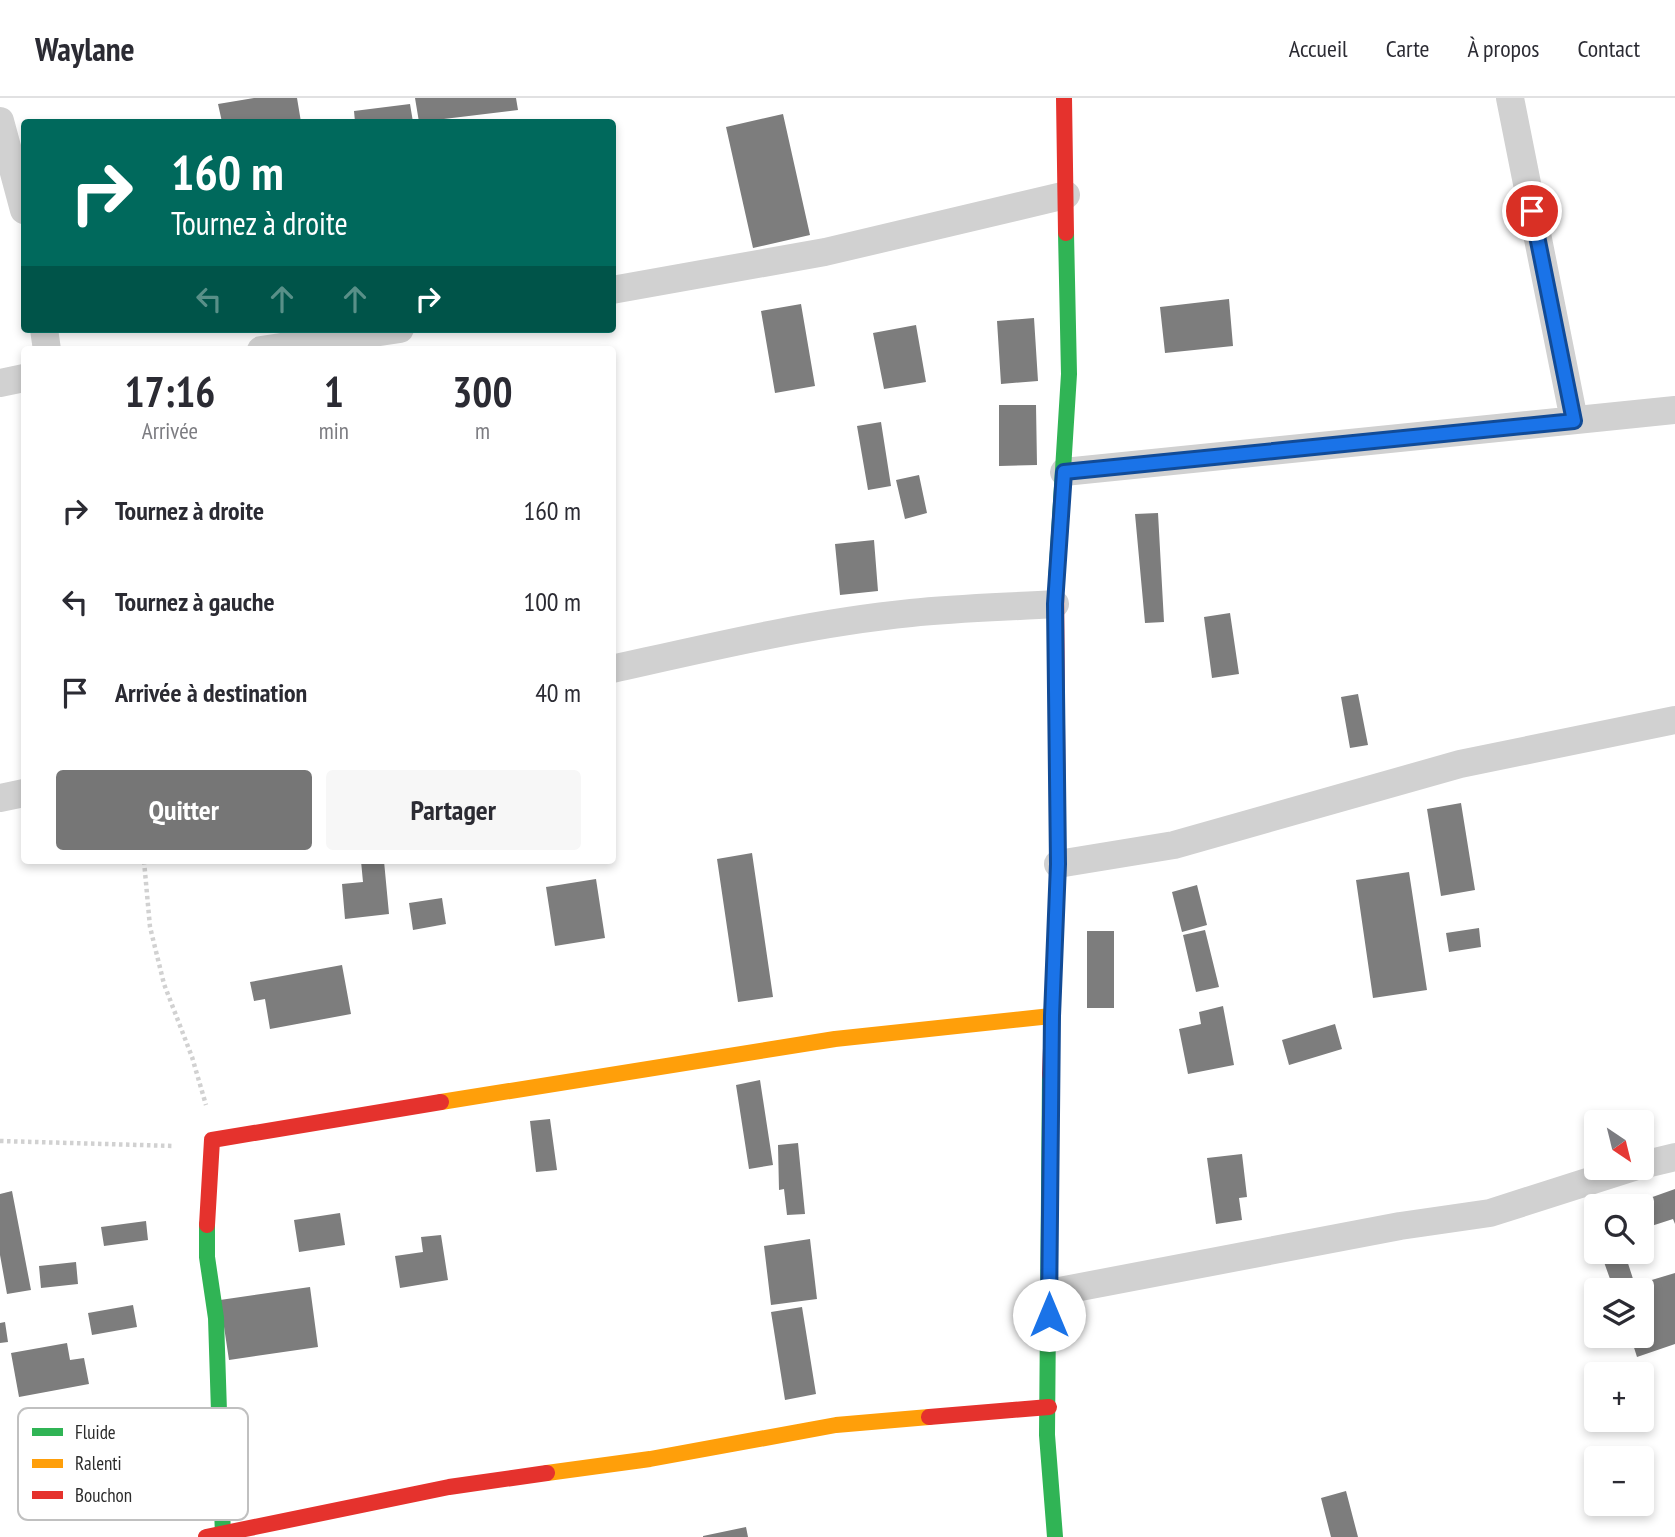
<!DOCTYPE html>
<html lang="fr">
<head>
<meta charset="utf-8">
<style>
  body { margin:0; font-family:"PT Sans Narrow",sans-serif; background:#f7f7f7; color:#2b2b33; height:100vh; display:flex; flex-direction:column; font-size:26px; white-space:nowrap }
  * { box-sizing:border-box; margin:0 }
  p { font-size:23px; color:#7c7c81 }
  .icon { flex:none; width:38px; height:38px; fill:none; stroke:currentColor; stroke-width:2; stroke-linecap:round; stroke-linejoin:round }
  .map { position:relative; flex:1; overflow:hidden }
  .drawer { position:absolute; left:21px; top:248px; width:595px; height:518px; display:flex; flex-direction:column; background:#fff; border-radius:7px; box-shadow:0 4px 10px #0003 }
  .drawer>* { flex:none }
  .top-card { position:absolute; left:21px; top:21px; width:595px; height:214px; border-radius:7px; box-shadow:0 4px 10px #0003; background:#00695c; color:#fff; overflow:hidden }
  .needle { width:46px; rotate:145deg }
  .fabs { position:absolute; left:1584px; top:1012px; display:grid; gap:14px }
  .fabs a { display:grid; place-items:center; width:70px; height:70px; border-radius:7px; background:#fff; box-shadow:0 4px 10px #0003; font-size:35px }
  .pin { position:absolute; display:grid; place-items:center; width:60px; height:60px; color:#fff; margin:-30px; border:4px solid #fff; border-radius:50%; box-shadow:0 2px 7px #0007 }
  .me { position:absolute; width:77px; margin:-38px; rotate:0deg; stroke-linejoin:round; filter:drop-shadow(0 0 5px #0008) }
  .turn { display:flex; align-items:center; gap:24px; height:147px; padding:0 35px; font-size:32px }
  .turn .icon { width:91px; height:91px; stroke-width:2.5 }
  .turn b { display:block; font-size:49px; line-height:60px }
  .lanes { display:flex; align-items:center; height:66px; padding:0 35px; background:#0003; justify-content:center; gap:35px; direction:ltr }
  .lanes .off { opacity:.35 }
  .eta { display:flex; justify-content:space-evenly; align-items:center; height:119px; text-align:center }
  .eta b { font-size:42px; font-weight:600; line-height:49px }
  .primary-button { display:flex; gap:14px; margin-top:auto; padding:14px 35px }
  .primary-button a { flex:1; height:80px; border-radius:7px; background:#767676; color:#fff; font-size:28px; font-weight:600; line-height:80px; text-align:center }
  .primary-button a+a { background:#f7f7f7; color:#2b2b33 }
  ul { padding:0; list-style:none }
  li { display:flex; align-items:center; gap:21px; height:91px; padding:0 35px }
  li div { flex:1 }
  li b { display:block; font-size:26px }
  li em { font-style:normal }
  header { display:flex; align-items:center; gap:42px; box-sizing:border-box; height:98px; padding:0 35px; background:#fff; border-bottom:2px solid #e1e1e2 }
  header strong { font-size:33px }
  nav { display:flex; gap:38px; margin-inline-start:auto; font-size:24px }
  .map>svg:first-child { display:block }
</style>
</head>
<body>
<header>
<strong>Waylane</strong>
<nav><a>Accueil</a><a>Carte</a><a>À propos</a><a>Contact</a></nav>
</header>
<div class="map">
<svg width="1675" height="1439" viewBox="0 0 1675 1439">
  <rect width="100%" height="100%" fill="#fff"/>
  <!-- building -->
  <path fill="#7d7d7d" d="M254 0H297L301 24H222L218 6Z
    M415 0H516L518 12 419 24Z
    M410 6 413 24H355L354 13Z
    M783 16 810 137 753 150 726 29Z
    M1229 201 1233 248 1165 255 1160 209Z
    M801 206 815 288 775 295 761 213Z
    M1034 220 1038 283 1001 286 997 223Z
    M916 227 926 284 884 291 873 235Z
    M999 307H1036L1037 367 999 368Z
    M881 324 891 388 868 392 857 328Z
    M919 377 927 415 905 421 896 382Z
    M1158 415 1164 524 1145 525 1135 416Z
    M874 442 878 493 840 497 835 446Z
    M1230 515 1239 576 1212 580 1204 519Z
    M1358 596 1368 647 1350 650 1341 599Z
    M1461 705 1475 792 1441 798 1427 711Z
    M752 755 773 899 738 904 717 761Z
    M361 763H384L389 816 345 821 342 786 363 784Z
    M1409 774 1427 892 1373 900 1356 782Z
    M596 781 605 840 555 848 546 789Z
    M1197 787 1207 827 1182 834 1172 794Z
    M442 800 446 826 413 832 409 805Z
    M1479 830 1481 849 1449 854 1446 835Z
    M1205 832 1219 889 1196 894 1183 837Z
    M1087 833H1114V910H1087Z
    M342 867 351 916 270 931 265 901 254 903 250 884Z
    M1223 908 1234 967 1188 976 1179 931 1201 926 1199 914Z
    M1335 926 1342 951 1289 967 1282 942Z
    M760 982 773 1067 749 1071 736 987Z
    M550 1021 557 1072 536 1074 530 1023Z
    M798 1045 805 1116 787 1117 784 1091 779 1092 778 1047Z
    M1242 1056 1247 1099 1239 1100 1242 1122 1216 1126 1207 1060Z
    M1675 1091V1126L1673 1121 1642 1131V1108L1630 1107Z
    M12 1093 31 1192 7 1196 0 1157V1096Z
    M340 1115 345 1147 299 1154 294 1122Z
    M146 1123 148 1142 104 1148 101 1129Z
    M441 1137 448 1182 400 1190 395 1158 423 1154 421 1139Z
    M810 1141 817 1201 771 1207 764 1148Z
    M1600 1153H1624L1635 1187 1675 1175V1246L1637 1259 1630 1237H1642V1192H1614Z
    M76 1164 78 1186 41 1190 39 1168Z
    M310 1189 318 1249 229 1262 220 1202Z
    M133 1207 137 1229 92 1237 88 1215Z
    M802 1209 816 1296 785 1302 771 1214Z
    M5 1224 8 1244 0 1245V1225Z
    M67 1245 70 1262 84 1260 89 1286 19 1299 11 1255Z
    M1346 1393 1358 1439H1331L1321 1400Z
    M746 1429 748 1439H703V1438Z"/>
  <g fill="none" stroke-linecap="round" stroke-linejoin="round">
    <!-- path -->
    <path stroke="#d1d1d1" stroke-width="4.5" stroke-dasharray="3.5 3.5" stroke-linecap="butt" d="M144 763 150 829 164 886 192 959 206 1007
      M0 1043 174 1048"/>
    <!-- street -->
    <path stroke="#d1d1d1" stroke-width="28" d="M1510 0 1574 322
      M0 23 24 112
      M612 192 825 154 1066 97
      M44 231 47 252
      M261 252 400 231
      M0 285 24 280
      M1064 374 1675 312
      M612 571C711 549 811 525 911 515 959 510 1007 509 1055 506
      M0 700 24 695
      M1058 766 1174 747 1460 666 1675 622
      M1642 1067 1675 1059
      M1049 1195 1400 1128 1490 1115 1634 1069"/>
    <!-- fast -->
    <path stroke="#30b455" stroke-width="16" d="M1056 484 1069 276 1066 135
      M1050 977 1047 1337 1055 1439
      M207 1127V1159L216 1220 223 1439"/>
    <!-- slow -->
    <path stroke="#ff9f0a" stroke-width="16" d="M441 1004 835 941 1051 918
      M547 1375 650 1361 836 1327 929 1319"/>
    <!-- jam -->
    <path stroke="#e5322d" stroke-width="16" d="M1064 0 1066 135
      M1050 977 1058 766 1056 484
      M207 1127 212 1042 441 1004
      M929 1319 1049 1309
      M206 1439 449 1389 547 1375"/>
  </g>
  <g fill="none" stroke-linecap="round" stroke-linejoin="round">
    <!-- route casing -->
    <g stroke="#114b97" stroke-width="18">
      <path id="route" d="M1049 1217 1052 918 1058 766 1055 506 1064 374 1574 323 1532 113"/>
    </g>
    <!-- route -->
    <use href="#route" stroke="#1a73e8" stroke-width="12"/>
  </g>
  <!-- legend -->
  <rect x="18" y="1310" width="230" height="112" rx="10" fill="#fff" stroke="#c0c0c0" stroke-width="2"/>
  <rect x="32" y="1330" width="31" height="8" fill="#30b455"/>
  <rect x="32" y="1361" width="31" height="9" fill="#ff9f0a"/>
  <rect x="32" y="1393" width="31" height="8" fill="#e5322d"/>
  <g font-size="19" fill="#2c2c2c">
    <text x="75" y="1341">Fluide</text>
    <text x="75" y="1372">Ralenti</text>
    <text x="75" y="1404">Bouchon</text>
  </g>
</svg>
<div class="fabs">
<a><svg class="needle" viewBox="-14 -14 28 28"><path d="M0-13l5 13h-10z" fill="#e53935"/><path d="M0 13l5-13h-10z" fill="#7c7c81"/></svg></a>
<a><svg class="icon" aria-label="search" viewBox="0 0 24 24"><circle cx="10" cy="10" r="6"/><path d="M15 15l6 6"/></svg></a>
<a><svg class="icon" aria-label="layers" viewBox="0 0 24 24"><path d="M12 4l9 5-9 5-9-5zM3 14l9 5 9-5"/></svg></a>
<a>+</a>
<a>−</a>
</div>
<div class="pin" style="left:1532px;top:113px;background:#d93025"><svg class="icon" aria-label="arrive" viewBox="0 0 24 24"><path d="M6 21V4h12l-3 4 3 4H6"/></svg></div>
<svg class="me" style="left:1049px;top:1217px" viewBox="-20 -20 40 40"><circle r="19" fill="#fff"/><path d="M0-13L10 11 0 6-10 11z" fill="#1a73e8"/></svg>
<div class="top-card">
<div class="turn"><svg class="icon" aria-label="right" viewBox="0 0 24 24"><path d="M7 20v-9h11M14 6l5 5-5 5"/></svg><div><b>160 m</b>Tournez à droite</div></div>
<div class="lanes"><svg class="icon off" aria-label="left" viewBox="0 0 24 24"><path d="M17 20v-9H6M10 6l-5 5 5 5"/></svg><svg class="icon off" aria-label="ahead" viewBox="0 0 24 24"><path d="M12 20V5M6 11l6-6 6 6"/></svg><svg class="icon off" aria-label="ahead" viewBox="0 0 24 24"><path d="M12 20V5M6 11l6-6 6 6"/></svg><svg class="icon" aria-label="right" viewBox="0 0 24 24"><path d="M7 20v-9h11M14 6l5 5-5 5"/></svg></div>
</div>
<section class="drawer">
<div class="eta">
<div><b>17:16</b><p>Arrivée</p></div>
<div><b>1</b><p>min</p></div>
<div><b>300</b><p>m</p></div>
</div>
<ul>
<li><svg class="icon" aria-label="right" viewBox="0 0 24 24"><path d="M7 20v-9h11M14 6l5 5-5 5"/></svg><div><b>Tournez à droite</b></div><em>160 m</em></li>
<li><svg class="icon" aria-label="left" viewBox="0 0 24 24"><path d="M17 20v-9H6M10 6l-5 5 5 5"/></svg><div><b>Tournez à gauche</b></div><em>100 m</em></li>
<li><svg class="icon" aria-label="arrive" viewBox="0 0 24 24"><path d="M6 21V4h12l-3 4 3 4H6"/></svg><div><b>Arrivée à destination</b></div><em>40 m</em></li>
</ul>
<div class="primary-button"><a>Quitter</a><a>Partager</a></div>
</section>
</div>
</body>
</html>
